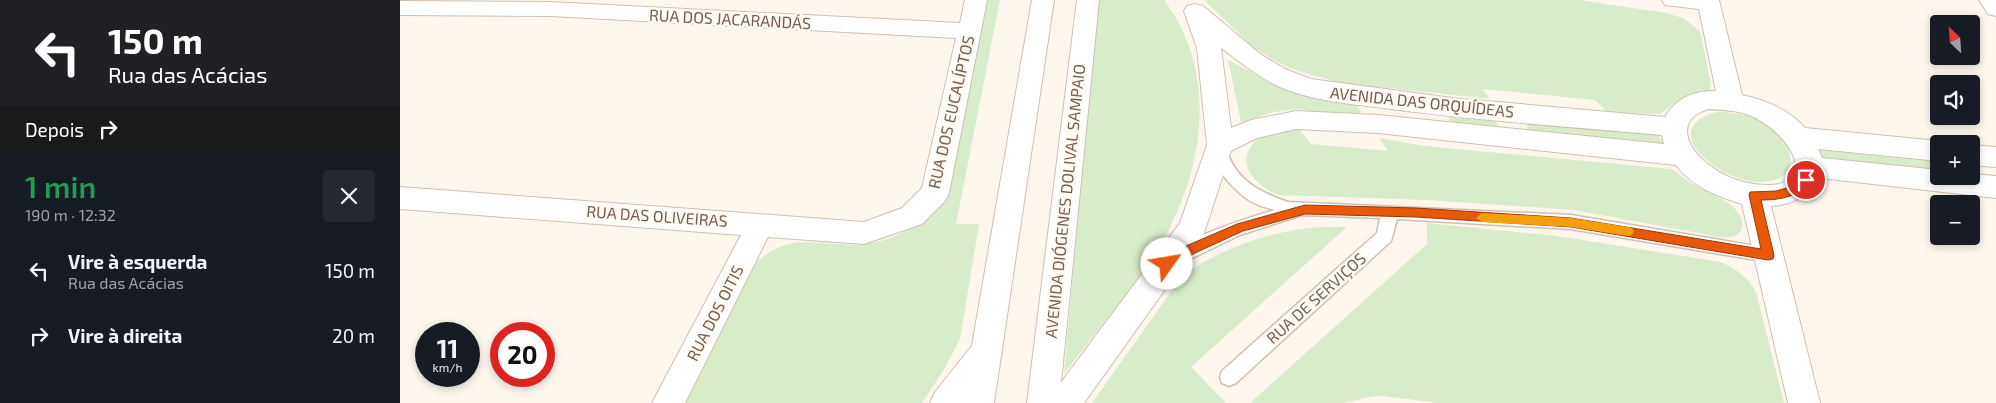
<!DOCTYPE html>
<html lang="pt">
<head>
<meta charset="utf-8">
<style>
  body { margin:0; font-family:"Exo 2",sans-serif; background:#242831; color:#f1f3f6; height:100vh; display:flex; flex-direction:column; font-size:19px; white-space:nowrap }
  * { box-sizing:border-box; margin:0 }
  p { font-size:16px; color:#9ea1a6 }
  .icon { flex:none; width:28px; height:28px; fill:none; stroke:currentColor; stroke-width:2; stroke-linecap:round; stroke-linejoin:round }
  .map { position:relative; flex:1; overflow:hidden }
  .details { display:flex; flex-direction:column; background:#171b24; width:400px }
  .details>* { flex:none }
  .guide { background:#202124; color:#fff; overflow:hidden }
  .needle { width:32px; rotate:335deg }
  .controls { position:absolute; left:1530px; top:15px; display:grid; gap:10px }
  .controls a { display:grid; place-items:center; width:50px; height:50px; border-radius:5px; background:#171b24; box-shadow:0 2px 8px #0003; font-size:25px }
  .speed { position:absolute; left:15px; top:322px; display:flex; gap:10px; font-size:25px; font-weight:700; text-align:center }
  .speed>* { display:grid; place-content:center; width:65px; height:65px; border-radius:50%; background:#171b24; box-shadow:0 2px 8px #0003; line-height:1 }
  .speed small { font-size:12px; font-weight:400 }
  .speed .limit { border:8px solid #d22; background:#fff; color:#111 }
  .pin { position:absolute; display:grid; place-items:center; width:42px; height:42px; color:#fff; margin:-21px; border:2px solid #fff; border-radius:50%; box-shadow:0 1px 5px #0007 }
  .me { position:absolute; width:55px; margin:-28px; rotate:58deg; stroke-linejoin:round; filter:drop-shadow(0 0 4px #0008) }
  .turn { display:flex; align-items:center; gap:18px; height:105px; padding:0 25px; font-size:22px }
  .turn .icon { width:65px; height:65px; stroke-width:2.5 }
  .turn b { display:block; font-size:35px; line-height:42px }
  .then { display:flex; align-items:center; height:48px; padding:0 25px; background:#0003; gap:10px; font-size:19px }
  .round { display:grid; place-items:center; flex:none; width:52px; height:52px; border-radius:5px; background:#242831 }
  .summary { display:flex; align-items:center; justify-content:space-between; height:85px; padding:0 25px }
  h1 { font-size:30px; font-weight:600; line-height:38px; color:#1e9e55 }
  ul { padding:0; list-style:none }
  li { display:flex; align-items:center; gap:15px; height:65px; padding:0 25px }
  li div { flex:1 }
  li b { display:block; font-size:19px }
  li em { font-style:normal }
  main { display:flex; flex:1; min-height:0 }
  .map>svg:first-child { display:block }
</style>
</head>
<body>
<main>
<section class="details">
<div class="guide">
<div class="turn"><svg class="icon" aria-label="left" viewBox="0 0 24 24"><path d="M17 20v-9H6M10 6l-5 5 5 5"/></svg><div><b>150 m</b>Rua das Acácias</div></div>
<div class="then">Depois<svg class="icon" aria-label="right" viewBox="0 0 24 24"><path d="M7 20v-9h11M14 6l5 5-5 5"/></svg></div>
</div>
<div class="summary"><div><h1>1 min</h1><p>190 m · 12:32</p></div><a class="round"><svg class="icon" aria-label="close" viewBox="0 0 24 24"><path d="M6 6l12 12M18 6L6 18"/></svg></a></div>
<ul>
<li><svg class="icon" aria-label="left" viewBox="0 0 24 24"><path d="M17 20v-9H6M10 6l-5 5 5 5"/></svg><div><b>Vire à esquerda</b><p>Rua das Acácias</p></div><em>150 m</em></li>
<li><svg class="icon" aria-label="right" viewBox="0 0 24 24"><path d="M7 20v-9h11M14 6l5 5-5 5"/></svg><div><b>Vire à direita</b></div><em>20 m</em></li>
</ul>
</section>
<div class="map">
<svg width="1596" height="403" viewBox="0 0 1596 403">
  <rect width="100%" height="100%" fill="#fdf6ec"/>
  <!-- green -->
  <path fill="#d8ecc9" d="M583 0H600L556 224H579L560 339 545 368 522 403H279L353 265C394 228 416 248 463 244 485 242 503 234 521 222Z
    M697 0H764C816 69 806 160 767 233 741 281 697 330 664 374Z
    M804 0H1179L1266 13 1283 18 1300 31 1311 84 1310 91 1294 94 1280 99 1260 114 1207 112 1195 100 1082 89 1090 99 942 83 901 72 883 65 854 48Z
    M828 60 881 87 914 99 955 105 958 106 961 112 954 117 898 109 874 112 841 122Z
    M1317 112C1332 112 1347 114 1361 121 1393 138 1408 181 1359 182 1320 182 1254 129 1317 112Z
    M1049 116 1091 120 1097 123V128L1050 125Z
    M1128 124 1258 135 1264 144 1126 130Z
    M888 128 899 129 911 144 988 151 979 138 1025 146 1272 169C1280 175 1289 182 1298 187 1312 195 1340 203 1342 223 1344 243 1316 238 1304 234L1174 210 1027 200 878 195C855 186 832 161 858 139 866 132 878 131 888 128Z
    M1421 150 1539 162V175L1423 161 1418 153Z
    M1027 223 1157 236 1321 262C1336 269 1348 277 1356 292L1384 403H1039L983 396 968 397 945 403H850L1027 244Z
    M921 227H947L791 367 826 403H692L783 275C826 246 870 231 921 227Z"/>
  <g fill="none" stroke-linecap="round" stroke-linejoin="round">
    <!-- service casing -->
    <g stroke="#d1beb0" stroke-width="3">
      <path id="service" d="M820 140 825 142C828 147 827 152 829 157 840 183 863 193 888 202L1171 215 1368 248 1374 250 1377 255 1374 260 1368 262 1171 229 997 219 991 241 836 383 829 386 822 383 820 377 822 371 977 233 980 218 902 215 840 235 782 263 776 265 770 263 767 258C777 240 854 216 875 210 868 208 859 206 852 202 837 194 804 161 815 142Z"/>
    </g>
    <!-- minor casing -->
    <g stroke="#d1beb0" stroke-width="2">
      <path id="minor" d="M565 0H587L549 193 545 201 522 224 464 244 368 237 285 403H252L341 235 0 209V187L464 222 502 208 522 188 556 38 150 16 0 15V1L150 2 560 23Z
        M1262 0H1319L1342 95C1365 100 1389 109 1405 128L1539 141 1547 144H1539V161L1418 149 1422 158 1539 170V176H1571V174L1596 176V198L1420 178C1411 196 1390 205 1371 206L1420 403H1388L1342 204C1317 196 1292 187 1276 165L978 133 896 129 857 138 831 151 803 236 684 403H649L654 392 780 223 807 145 797 48 784 11 787 6 795 4 803 6 860 54 885 69 911 79 1052 98 1265 117C1276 98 1295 90 1316 91L1299 9 1265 5ZM821 48C839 61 858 77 880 87 915 102 954 104 991 109 1081 121 1172 127 1262 135L1264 144 978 115 896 111 851 120 831 128ZM1309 109C1323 110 1338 110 1351 116 1393 134 1425 193 1354 184 1338 182 1322 175 1309 165 1286 148 1274 119 1309 109Z
        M1579 0H1596V16L1588 14Z
        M1571 145 1596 147V167L1571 165Z
        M586 338 597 342 602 352 597 362 566 403H530L535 392 575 342Z"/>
    </g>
    <!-- tertiary casing -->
    <g stroke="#d1beb0" stroke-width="2">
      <path id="tertiary" d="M632 0H654L594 403H562Z
        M677 0H699L659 403H627Z"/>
    </g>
    <!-- service -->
    <use href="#service" fill="#fff" fill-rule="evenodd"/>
    <!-- minor -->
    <use href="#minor" fill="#fff" fill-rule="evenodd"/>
    <!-- tertiary -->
    <use href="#tertiary" fill="#fff" fill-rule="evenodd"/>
  </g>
  <!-- route -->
  <path fill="#ea580c" stroke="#983908" d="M1406 176 1412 180C1401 197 1379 200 1361 200L1374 255 1373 259 1368 260 1171 227 1016 217 905 214 843 231 795 253 771 268H762L761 264 762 261 786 246 837 224 905 205 1016 208 1171 218 1361 249 1349 195 1350 192 1376 191 1390 187Z"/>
  <!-- slow -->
  <path fill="#f59e0b" d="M1082 213 1171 218 1228 227 1232 228 1234 232 1232 235 1228 236 1171 227 1082 222 1076 218Z"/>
  <g text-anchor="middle" stroke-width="5" stroke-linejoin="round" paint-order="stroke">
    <!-- street labels -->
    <g font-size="16" fill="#7a5c4d" stroke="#fffaf3">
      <text transform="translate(330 19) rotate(3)" y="6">RUA DOS JACARANDÁS</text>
      <text transform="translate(1022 102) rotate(6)" y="6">AVENIDA DAS ORQUÍDEAS</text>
      <text transform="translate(551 112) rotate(-77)" y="6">RUA DOS EUCALÍPTOS</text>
      <text transform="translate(665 201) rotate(-84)" y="6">AVENIDA DIÓGENES DOLIVAL SAMPAIO</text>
      <text transform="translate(257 216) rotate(4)" y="6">RUA DAS OLIVEIRAS</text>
      <text transform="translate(916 298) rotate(-42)" y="6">RUA DE SERVIÇOS</text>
      <text transform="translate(315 313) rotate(-63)" y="6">RUA DOS OITIS</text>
    </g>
  </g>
</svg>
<div class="controls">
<a><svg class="needle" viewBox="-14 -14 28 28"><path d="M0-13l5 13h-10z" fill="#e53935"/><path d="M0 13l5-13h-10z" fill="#9ea1a6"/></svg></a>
<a><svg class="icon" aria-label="sound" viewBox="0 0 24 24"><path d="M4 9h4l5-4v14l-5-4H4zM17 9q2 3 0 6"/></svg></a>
<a>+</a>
<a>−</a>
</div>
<div class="speed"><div>11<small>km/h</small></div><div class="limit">20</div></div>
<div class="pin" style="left:1406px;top:180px;background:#d93025"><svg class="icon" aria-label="arrive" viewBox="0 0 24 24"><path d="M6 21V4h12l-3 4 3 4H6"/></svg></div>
<svg class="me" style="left:767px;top:264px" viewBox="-20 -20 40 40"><circle r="19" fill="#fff"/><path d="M0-13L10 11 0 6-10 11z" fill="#ea580c"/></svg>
</div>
</main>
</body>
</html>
